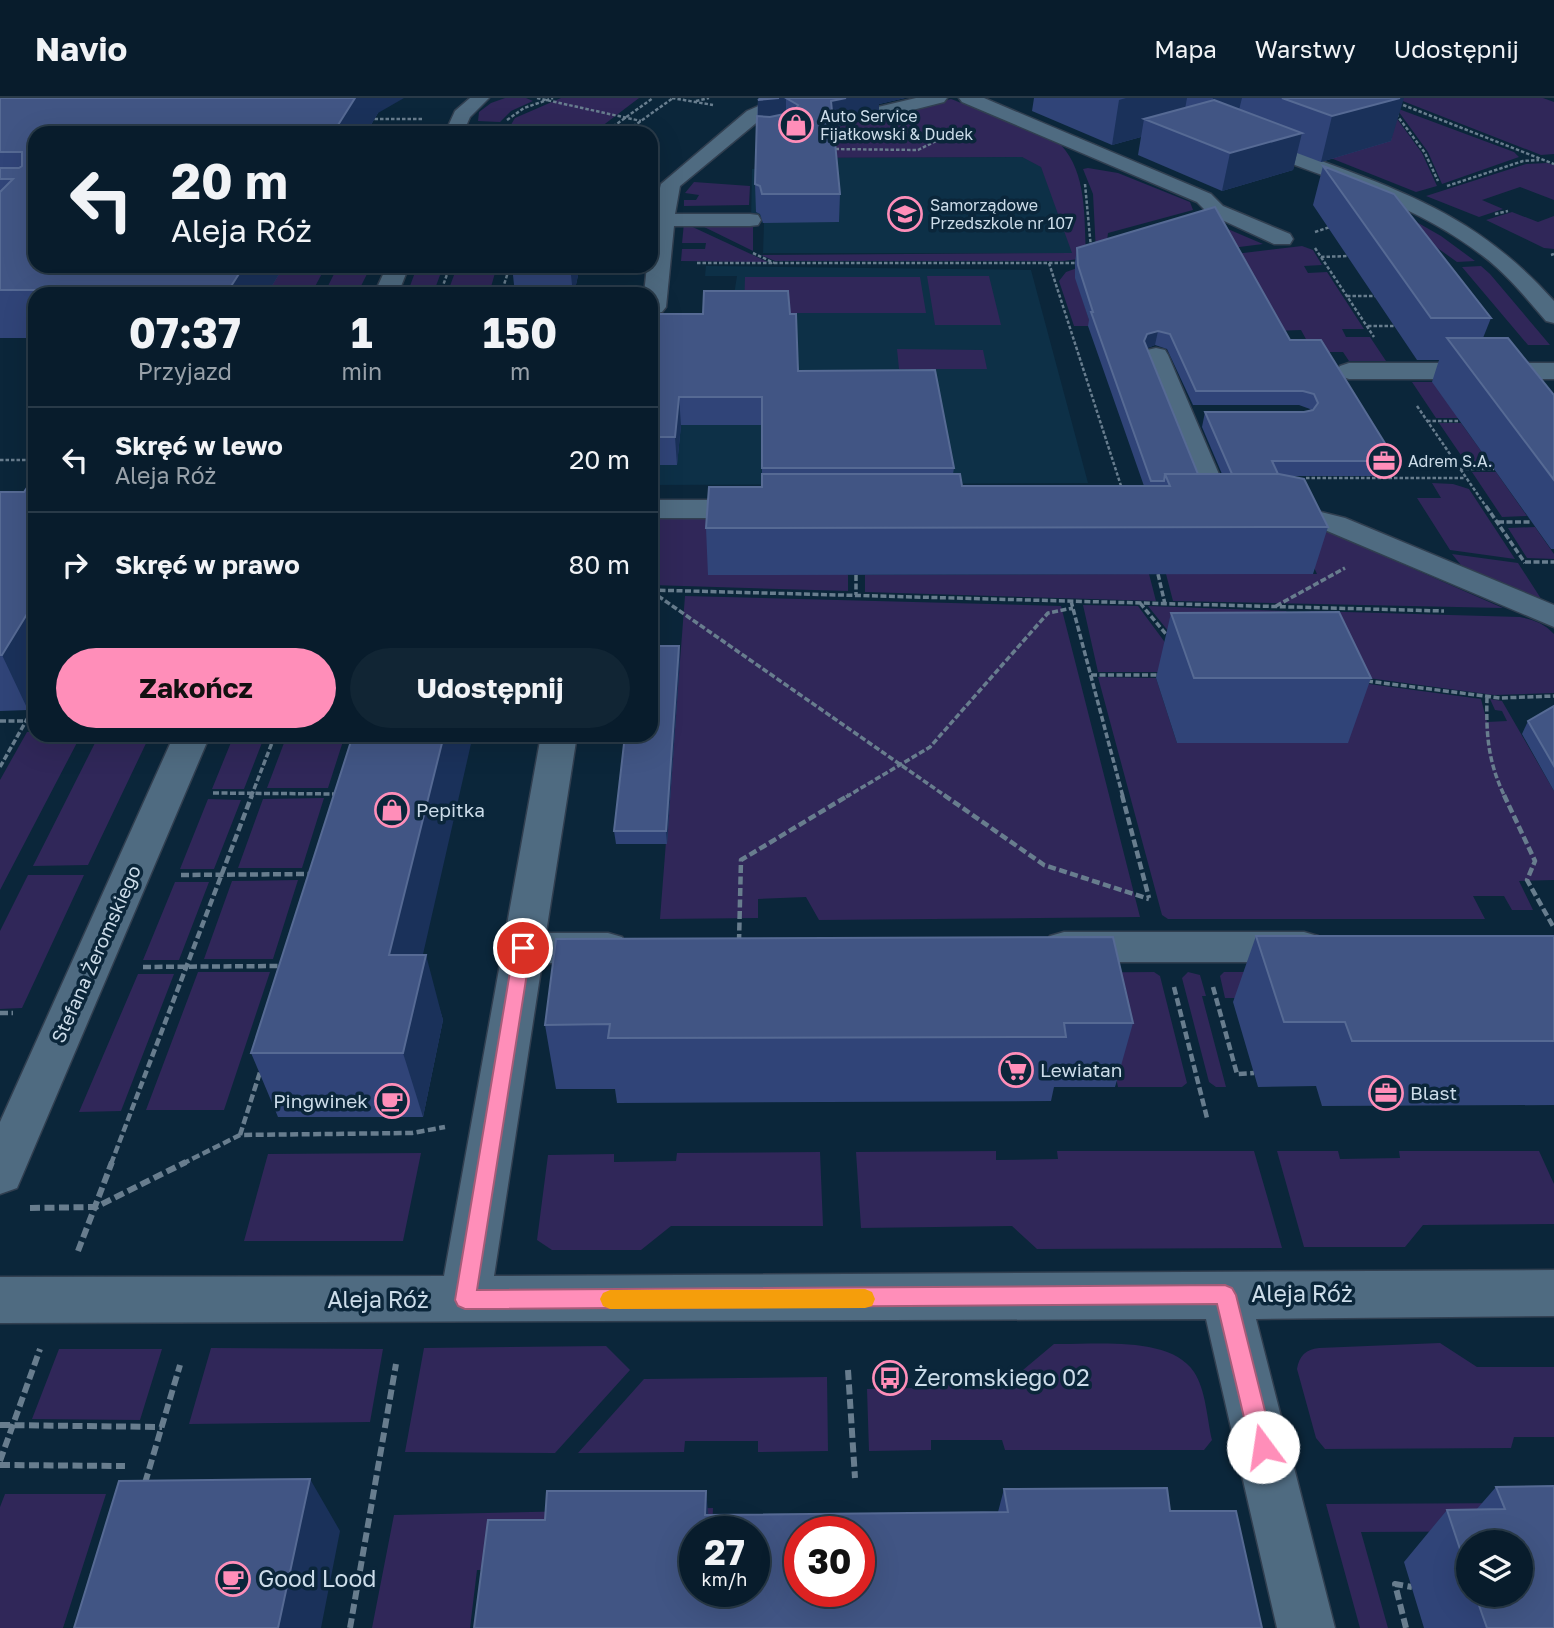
<!DOCTYPE html>
<html lang="pl">
<head>
<meta charset="utf-8">
<style>
  body { margin:0; font-family:"Golos Text",sans-serif; background:#112534; color:#f1f3f6; height:100vh; display:flex; flex-direction:column; font-size:26px; white-space:nowrap }
  * { box-sizing:border-box; margin:0 }
  p { font-size:23px; color:#98a1a9 }
  .icon { flex:none; width:38px; height:38px; fill:none; stroke:currentColor; stroke-width:2; stroke-linecap:round; stroke-linejoin:round }
  .map { position:relative; flex:1; overflow:hidden }
  .sheet { position:absolute; left:28px; top:189px; width:630px; height:455px; display:flex; flex-direction:column; background:#081c2c; border-radius:21px; box-shadow:0 7px 28px #0002,0 0 0 2px #293a48 }
  .sheet>* { flex:none }
  .hud { position:absolute; left:28px; top:28px; width:630px; height:147px; border-radius:21px; box-shadow:0 7px 28px #0002,0 0 0 2px #293a48; background:#081c2c; color:#f1f3f6; overflow:hidden }
  .tools { position:absolute; left:1456px; top:1432px; display:grid; gap:14px }
  .tools a { display:grid; place-items:center; width:77px; height:77px; border-radius:50%; background:#081c2c; box-shadow:0 7px 28px #0002,0 0 0 2px #293a48; font-size:35px }
  .speed { position:absolute; left:679px; top:1418px; display:flex; gap:14px; font-size:35px; font-weight:700; text-align:center }
  .speed>* { display:grid; place-content:center; width:91px; height:91px; border-radius:50%; background:#081c2c; box-shadow:0 7px 28px #0002,0 0 0 2px #293a48; line-height:1 }
  .speed small { font-size:18px; font-weight:400 }
  .speed .limit { border:10px solid #d22; background:#fff; color:#111 }
  .pin { position:absolute; display:grid; place-items:center; width:60px; height:60px; color:#fff; margin:-30px; border:4px solid #fff; border-radius:50%; box-shadow:0 2px 7px #0007 }
  .me { position:absolute; width:77px; margin:-38px; rotate:346deg; stroke-linejoin:round; filter:drop-shadow(0 0 5px #0008) }
  .turn { display:flex; align-items:center; gap:24px; height:147px; padding:0 28px; font-size:32px }
  .turn .icon { width:91px; height:91px; stroke-width:2.5 }
  .turn b { display:block; font-size:49px; line-height:60px }
  .eta { display:flex; justify-content:space-evenly; align-items:center; height:119px; text-align:center }
  .eta b { font-size:42px; font-weight:700; line-height:49px }
  .button { display:flex; gap:14px; margin-top:auto; padding:14px 28px }
  .button a { flex:1; height:80px; border-radius:42px; background:#ff8eb9; color:#111; font-size:28px; font-weight:700; line-height:80px; text-align:center }
  .button a+a { background:#112534; color:#f1f3f6 }
  ul { padding:0; list-style:none }
  li { display:flex; align-items:center; gap:21px; height:105px; padding:0 28px; border-top:2px solid #293a48 }
  li div { flex:1 }
  li b { display:block; font-size:26px }
  li em { font-style:normal }
  header { display:flex; align-items:center; gap:42px; box-sizing:border-box; height:98px; padding:0 35px; background:#081c2c; border-bottom:2px solid #293a48 }
  header strong { font-size:33px }
  nav { display:flex; gap:38px; margin-inline-start:auto; font-size:24px }
  .map>svg:first-child { display:block }
</style>
</head>
<body>
<header>
<strong>Navio</strong>
<nav><a>Mapa</a><a>Warstwy</a><a>Udostępnij</a></nav>
</header>
<div class="map">
<svg width="1554" height="1530" viewBox="0 0 1554 1530">
  <rect width="100%" height="100%" fill="#0b263a"/>
  <!-- built -->
  <path fill="#0d3047" d="M1022 59 1041 68 1073 155H763L764 125 751 124 752 71H764V60Z
    M706 168 1031 172 1088 385 651 387V217L705 216 733 203 737 178H705Z"/>
  <!-- green -->
  <path fill="#302759" d="M505 0H526L533 3 511 13 500 24 478 23 479 14 491 5Z
    M561 0H639L593 35H506L515 20Z
    M1395 0H1543L1554 4V56L1541 57Z
    M951 1C969 8 1052 38 1061 47 1087 75 1084 119 1086 155L1078 161 1064 163H775L761 157 1072 155 1041 69 1022 59 764 60V47Z
    M1383 4 1390 7 1392 14 1422 55 1437 88 1416 94 1313 53 1305 37 1322 7 1345 15Z
    M1396 10 1514 54 1519 59 1442 86 1428 54Z
    M1547 65 1554 67V102L1520 89 1482 102 1503 111 1479 119 1426 98 1526 66Z
    M1088 70 1118 75 1190 104 1193 112 1108 135 1107 143 1209 123 1263 146 1137 162 1096 154 1093 96 1083 71Z
    M694 84 750 88 749 107 684 108V102H696L699 97 685 95Z
    M1512 114 1538 124 1554 118V151L1544 150 1486 122Z
    M1406 118 1441 138 1475 163 1457 164 1418 136Z
    M694 124H753V153Z
    M684 125 768 164 681 163 682 151H705L706 145H682Z
    M1302 148 1313 152 1322 167 1304 168 1308 175 1327 174 1364 231H1342L1346 239H1370L1386 263H1349L1343 254H1330L1319 265 1301 232 1273 233 1149 177H1075L1091 228H1074L1059 183 1066 174 1080 169 1144 167Z
    M283 168H326L311 196H267Z
    M338 168H371L357 196H324Z
    M497 168 489 196H447L457 169Z
    M1481 168 1490 176 1550 247H1528L1462 169Z
    M417 169H443L433 196H407Z
    M927 178H989L1001 227H935Z
    M745 179H920L926 215H744Z
    M897 251 983 252 987 271H899Z
    M1412 284H1542L1458 320H1436Z
    M1439 325H1461L1492 368 1469 369Z
    M1472 374H1496L1527 418 1502 419Z
    M1432 385 1453 386 1469 391 1515 461 1450 452 1417 400H1441Z
    M651 421H710L848 477V493L651 487Z
    M1293 424 1329 434 1503 510 1173 503 1166 476H1317Z
    M1535 429 1554 456V461L1527 460 1508 430Z
    M1452 456 1518 465 1547 510 1469 477Z
    M1149 476 1156 503 865 494V477Z
    M685 498 1061 508 1140 819 819 822 806 799 758 801V820L660 821Z
    M1083 507 1138 508 1187 574H1098Z
    M1148 508 1286 513 1289 517 1193 564Z
    M1311 513 1520 519C1534 522 1544 525 1554 536V595L1494 597 1316 573 1202 568Z
    M1098 579 1156 580 1177 645 1317 579 1481 601 1487 624 1507 623 1502 613 1495 612 1490 601 1502 603 1554 693V782L1519 783 1533 812H1512L1504 798H1473L1485 821H1168L1162 817Z
    M27 634H35V637H81L0 792V682Z
    M99 637H150L88 767 33 768Z
    M234 637H265L244 691H212Z
    M287 637H345L328 690H267Z
    M324 700 302 770H238L263 701Z
    M208 701 241 702 214 771H180Z
    M28 777H84L22 910 0 911V833Z
    M298 782 273 861H204L232 783Z
    M175 784H209L179 862H143Z
    M198 874H270L224 1012H146Z
    M1154 874 1160 878 1187 985 1182 989H1118L1099 900 1027 875Z
    M1188 874 1200 877 1206 898H1202L1226 989H1216L1209 984 1182 880Z
    M1224 874H1292L1301 900H1225L1220 878Z
    M138 876H174L121 1013 79 1014Z
    M996 1053V1062L1058 1061 1057 1053H1254L1282 1150 1037 1151 1012 1128 861 1130 856 1054Z
    M1277 1053H1338L1340 1061 1400 1060 1399 1053H1539L1554 1086V1126L1423 1127 1405 1149H1304Z
    M820 1054 823 1128H671L641 1152H552L537 1142 548 1057 614 1056V1064L676 1063 677 1055Z
    M421 1055 403 1143H244L268 1056Z
    M1440 1245 1477 1269H1554V1339H1514L1511 1350 1325 1351 1316 1340 1297 1271C1299 1258 1306 1251 1319 1250Z
    M1054 1246C1093 1247 1170 1237 1194 1274 1206 1292 1207 1321 1212 1342L1204 1352H1005L1002 1342H931V1352L869 1353 867 1291 916 1290V1279L1017 1277Z
    M606 1248 630 1272 555 1355 405 1354 424 1250Z
    M211 1250 383 1251 370 1324 189 1326Z
    M59 1251H162L140 1322 32 1321Z
    M827 1279 828 1353 758 1354V1343H685L684 1354 578 1355 644 1281Z
    M5 1396H106L63 1530H0V1409Z
    M1554 1405V1433L1361 1434 1388 1530H1360L1326 1406Z
    M713 1410 712 1433H695L555 1470 477 1472 470 1530H372L394 1417Z"/>
  <g fill="none" stroke-linecap="round" stroke-linejoin="round">
    <!-- minor casing -->
    <g stroke="#313f50" stroke-width="3">
      <path id="minor" d="M470 0H489L470 19 463 35H445L455 13Z
        M789 0H822L819 4 775 14 761 21 680 88 675 116H750L758 117 761 122 758 127 750 128H674L666 209 662 214 651 216V196H644L647 168H651L652 122 661 86 747 13 763 6Z
        M916 0H947L944 4 885 19 876 13 878 9Z
        M959 0H984L1211 96 1223 108 1290 136 1293 141 1290 146H1274L1209 116 1197 104 962 4Z
        M1248 37C1274 44 1299 55 1324 64 1419 99 1485 126 1554 203V225L1546 223C1526 200 1507 176 1483 158 1412 103 1323 79 1241 47L1238 43Z
        M387 168H409L398 196H374Z
        M1156 250 1165 252 1168 257 1233 409 1229 415 1219 418 1209 415 1205 409 1144 257 1147 252Z
        M1349 265H1554V281H1349L1340 278 1336 273 1340 268Z
        M651 402H761L771 405 776 411 771 417 761 420H651Z
        M1273 402 1345 420 1554 507V529L1325 432 1263 417 1258 411 1263 405Z
        M174 637H210L23 1076 17 1090 0 1096V1024Z
        M541 637H577L546 835H608L622 839 628 850 622 861 608 865H542L494 1178 1554 1172V1218L1256 1221 1335 1530H1277L1206 1221 0 1225V1179L444 1178Z
        M1064 834H1304L1318 838 1324 849 1318 860 1304 864H1064L1050 860 1044 849 1050 838Z"/>
    </g>
    <!-- path-far3 -->
    <path stroke="#687d8e" stroke-width="2.5" stroke-dasharray="3.5 2" stroke-linecap="butt" d="M537 0 641 23
      M672 0 713 7
      M696 3 709 0
      M1398 5 1554 66
      M1396 16 1425 55 1438 83
      M369 21H423
      M507 22 524 10 553 0
      M499 29 543 35
      M604 35 653 0
      M624 35 673 0
      M830 51 918 52 960 31
      M1085 86 1091 150
      M1447 88 1523 63 1539 62
      M1495 116 1508 113
      M1315 134 1333 128
      M1315 150 1374 239
      M753 155 774 165
      M1551 157 1554 156
      M1321 159 1348 158
      M697 165H1080
      M1049 165 1122 391
      M440 196 450 168
      M501 196 510 168
      M1347 198H1375
      M1368 228H1395
      M1417 308 1487 410
      M1427 323H1460
      M0 362H35
      M1460 371H1494
      M1306 380H1465"/>
    <!-- path-far2 -->
    <path stroke="#687d8e" stroke-width="3.5" stroke-dasharray="6 2.5" stroke-linecap="butt" d="M1486 408 1525 465
      M1498 424H1531
      M1525 464H1554
      M1158 476 1165 506
      M856 477V497
      M651 492 1444 513
      M651 493 947 699
      M1071 503 1123 699
      M1140 505 1170 541
      M1276 508 1345 470
      M1091 577H1159
      M1367 583 1500 600 1554 598
      M1487 599C1486 637 1488 664 1505 699
      M0 623H26L35 608
      M0 669 26 623H35
      M213 695 339 696
      M251 699 275 637
      M846 699 930 649 1048 515 1073 510"/>
    <!-- path-far1 -->
    <path stroke="#687d8e" stroke-width="4.5" stroke-dasharray="8 3.5" stroke-linecap="butt" d="M944 697 1044 767 1149 801
      M1122 697 1149 800
      M1504 697 1535 763 1527 782 1554 830
      M181 777 311 776
      M739 844 741 762 849 697
      M143 869 283 868
      M1174 889 1207 1020
      M1213 889 1237 976 1254 975
      M0 915H13
      M240 1037 261 971
      M111 1066 252 697
      M182 1066 240 1037 412 1035 445 1029"/>
    <!-- path -->
    <path stroke="#687d8e" stroke-width="6" stroke-dasharray="10 4.5" stroke-linecap="butt" d="M30 1110 96 1109 186 1064
      M78 1153 112 1064
      M848 1272 855 1380
      M0 1327 162 1329
      M0 1363 40 1251
      M0 1367 125 1368
      M145 1385 180 1267
      M350 1530 396 1266
      M1406 1530 1395 1486 1412 1489"/>
    <!-- minor -->
    <use href="#minor" fill="#4f6b81" fill-rule="evenodd"/>
  </g>
  <!-- wall -->
  <path fill="#304478" fill-rule="evenodd" d="M0 0 378 15 366 35H35V168H284L267 196H35V240H0Z
    M758 0H905L879 6V18L833 29 840 96 839 124 763 125 760 116 756 114 755 86Z
    M1034 0H1400L1391 43 1321 64 1297 55 1293 72 1222 93 1138 57 1141 39 1112 47 1032 13Z
    M1323 68 1491 220 1483 240 1554 297V451H1551L1432 284 1439 262H1417L1313 107Z
    M1077 150 1290 242 1396 363 1391 378H1291L1328 429 1313 476 708 477 706 430 762 389V327H681L677 367H651V216H790L798 273 954 370 953 376 962 388H1144L1088 228 1089 222 1075 180V164ZM1155 247 1167 251 1193 307H1299L1310 311 1311 312 1304 314H1205L1202 329 1222 376H1198L1147 250Z
    M512 168H580L574 196H515Z
    M0 394H24L28 612 0 613Z
    M1171 515 1371 580 1348 645H1177L1156 580Z
    M679 548 680 561 667 746H616L614 733Z
    M1554 608V693L1522 636 1528 623Z
    M1256 838H1554V1007L1322 1008 1316 988 1258 989 1233 904Z
    M423 857 443 922 423 1019H278L251 955Z
    M1133 925 1115 989H1054L1051 1003 617 1005 615 991H556L545 927Z
    M1496 1389 1554 1530H1424L1404 1464 1447 1412H1476ZM1468 1444 1521 1496H1468Z
    M1004 1391 1170 1413 545 1422 708 1417 998 1414Z"/>
  <!-- shaded-wall -->
  <path fill="#1a315a" d="M355 0H404L378 15 366 35H333Z
    M758 0H786V25L758 28Z
    M846 0H905L879 6V18L830 29 831 3Z
    M1126 0H1187L1182 28 1144 21 1141 39 1112 47 1119 2Z
    M1213 0H1242L1239 12 1209 20Z
    M1400 0H1404L1391 43 1321 64 1332 18Z
    M1302 35 1293 72 1222 93 1230 55Z
    M244 168H284L267 196H226Z
    M570 168H580L574 196H573Z
    M1158 233 1155 247 1145 251 1144 243 1147 236Z
    M679 299 681 327 677 367 675 339Z
    M35 503V600L28 612 2 557Z
    M679 548 680 561 667 746 666 733Z
    M444 637H473L408 922 389 857Z
    M426 857 443 922 423 1019 403 955Z
    M310 1381 340 1433 321 1530H278Z
    M706 1393 710 1433 705 1417Z"/>
  <!-- building -->
  <path fill="#415584" stroke="#566a94" stroke-width="2" fill-rule="evenodd" d="M0 0H355L333 35H35V168H244L226 196H163L166 192H0V94L13 81H0V70H19L22 68V54H0Z
    M761 0H779L758 2Z
    M786 0H846L831 3 840 96H762L760 88 755 86 757 18 770 19 794 14 798 7Z
    M1282 0H1400L1332 18Z
    M1214 2 1302 35 1230 55 1144 21Z
    M1323 68 1394 96 1491 220H1431Z
    M1215 109 1290 242H1321L1396 363H1272L1278 376H1232L1205 314H1304L1313 312 1318 305 1314 296 1303 293H1196L1170 236 1158 233 1147 236 1144 243 1198 376H1165L1164 383H1151L1091 214H1093L1078 167 1077 150Z
    M704 193H788L790 216H796L798 273 935 272 954 370H762V299H679L675 339H651V216H703Z
    M1447 240H1508L1554 297V382Z
    M762 376H960L962 388H1170L1165 376H1279L1304 381 1328 429 706 430 709 389H762Z
    M35 378V503L2 557H0V394H24Z
    M1339 514 1371 580H1194L1171 515Z
    M651 548H679L666 733H614L625 637H651Z
    M1554 608V668L1528 623Z
    M353 637H444L389 857H426L403 955H251Z
    M1256 838H1554V943H1352L1345 924H1284Z
    M1113 839 1133 925H1064L1066 939 608 940 610 926 545 927 556 841Z
    M310 1381 278 1530H74L119 1383Z
    M1554 1388V1530H1487L1475 1496H1521V1444H1468V1475L1447 1412 1505 1411 1496 1389Z
    M1167 1390 1170 1413H1236L1262 1530H474L488 1422H545L547 1393H706L705 1417 1008 1414 1004 1391ZM695 1433H754V1493H695ZM800 1433H859V1493H800Z"/>
  <!-- route -->
  <path fill="#ff8eb9" stroke="#a65c78" stroke-width="2" d="M523 844 531 850 477 1192 1225 1187 1232 1190 1236 1197 1274 1349 1271 1357 1263 1360 1255 1357 1251 1349 1217 1206 465 1211 458 1208 455 1202 514 850Z"/>
  <!-- slow -->
  <path fill="#f59e0b" d="M865 1191 872 1194 875 1201 872 1208 865 1210 610 1211 603 1208 600 1201 603 1195 610 1192Z"/>
  <!-- icons -->
  <defs>
    <g id="shop-ring" transform="scale(1.75)"><circle r="9.5" fill="#0b263a" stroke="#ff8eb9" stroke-width="1.5"/><path d="M-5-2.5h2.3a2.7 3.5 0 0 1 5.4 0H5L5.5 6h-11ZM-1.5-2.5h3a1.5 2.3 0 0 0-3 0Z" fill="#ff8eb9"/></g>
    <g id="school-ring" transform="scale(1.75)"><circle r="9.5" fill="#0b263a" stroke="#ff8eb9" stroke-width="1.5"/><path d="M0-5L7-2L0 1L-7-2ZM-4 1L0 2.5L4 1V4Q0 6-4 4Z" fill="#ff8eb9"/></g>
    <g id="office-ring" transform="scale(1.75)"><circle r="9.5" fill="#0b263a" stroke="#ff8eb9" stroke-width="1.5"/><path d="M-6-3h4V-5.5h4V-3h4V5H-6ZM-1-4.5V-3h2v-1.5ZM-6 0V1H6V0Z" fill="#ff8eb9"/></g>
    <g id="supermarket-ring" transform="scale(1.75)"><circle r="9.5" fill="#0b263a" stroke="#ff8eb9" stroke-width="1.5"/><path d="M-6-5.5h2.5l.6 2H6L4.5 2H-2.5L-4.4-4H-6ZM-1.5 3.2a1.3 1.3 0 1 0 .1 0ZM3 3.2a1.3 1.3 0 1 0 .1 0Z" fill="#ff8eb9"/></g>
    <g id="cafe-ring" transform="scale(1.75)"><circle r="9.5" fill="#0b263a" stroke="#ff8eb9" stroke-width="1.5"/><path d="M-5.5-4.5H6V0H3Q3 3.5 0 3.5H-2.5Q-5.5 3.5-5.5 0ZM3-3.2v2h1.7v-2ZM-6 4.5H4V6H-6Z" fill="#ff8eb9"/></g>
    <g id="bus-ring" transform="scale(1.75)"><circle r="9.5" fill="#0b263a" stroke="#ff8eb9" stroke-width="1.5"/><path d="M-5-6H5V4H4V6H2V4H-2V6H-4V4H-5ZM-3.5-4V0h7V-4ZM-3.5 1.2v1.5H-2V1.2ZM2 1.2v1.5H3.5V1.2Z" fill="#ff8eb9"/></g>
  </defs>
  <g fill-rule="evenodd">
    <use href="#shop-ring" x="796" y="27"/>
    <use href="#school-ring" x="905" y="116"/>
    <use href="#office-ring" x="1384" y="363"/>
    <use href="#shop-ring" x="392" y="712"/>
    <use href="#supermarket-ring" x="1016" y="972"/>
    <use href="#office-ring" x="1386" y="995"/>
    <use href="#cafe-ring" x="392" y="1003"/>
    <use href="#bus-ring" x="890" y="1280"/>
    <use href="#cafe-ring" x="233" y="1481"/>
  </g>
  <g text-anchor="middle" stroke-width="7" stroke-linejoin="round" paint-order="stroke">
    <!-- far-poi labels -->
    <g font-size="16" fill="#ccdce9" stroke="#0b263a" text-anchor="start">
      <text x="820" y="24">Auto Service<tspan x="820" dy="18">Fijałkowski &amp; Dudek</tspan></text>
      <text x="930" y="113">Samorządowe<tspan x="930" dy="18">Przedszkole nr 107</tspan></text>
      <text x="1408" y="369">Adrem S.A.</text>
    </g>
    <!-- poi labels -->
    <g font-size="19" fill="#ccdce9" stroke="#0b263a" text-anchor="start">
      <text x="416" y="719">Pepitka</text>
      <text x="1040" y="979">Lewiatan</text>
      <text x="1410" y="1002">Blast</text>
      <text x="368" y="1010" text-anchor="end">Pingwinek</text>
    </g>
    <!-- street labels -->
    <g font-size="19" fill="#ccdce9" stroke="#0b263a">
      <text transform="translate(96 856) rotate(-66)" y="7">Stefana Żeromskiego</text>
    </g>
    <!-- near-street labels -->
    <g font-size="23" fill="#ccdce9" stroke="#0b263a">
      <text x="1302" y="1204">Aleja Róż</text>
      <text x="378" y="1210">Aleja Róż</text>
    </g>
    <!-- near-poi labels -->
    <g font-size="23" fill="#ccdce9" stroke="#0b263a" text-anchor="start">
      <text x="914" y="1288">Żeromskiego 02</text>
      <text x="258" y="1489">Good Lood</text>
    </g>
  </g>
</svg>
<div class="tools">
<a><svg class="icon" aria-label="layers" viewBox="0 0 24 24"><path d="M12 4l9 5-9 5-9-5zM3 14l9 5 9-5"/></svg></a>
</div>
<div class="speed"><div>27<small>km/h</small></div><div class="limit">30</div></div>
<div class="pin" style="left:523px;top:850px;background:#d93025"><svg class="icon" aria-label="arrive" viewBox="0 0 24 24"><path d="M6 21V4h12l-3 4 3 4H6"/></svg></div>
<svg class="me" style="left:1263px;top:1349px" viewBox="-20 -20 40 40"><circle r="19" fill="#fff"/><path d="M0-13L10 11 0 6-10 11z" fill="#ff8eb9"/></svg>
<div class="hud">
<div class="turn"><svg class="icon" aria-label="left" viewBox="0 0 24 24"><path d="M17 20v-9H6M10 6l-5 5 5 5"/></svg><div><b>20 m</b>Aleja Róż</div></div>
</div>
<section class="sheet">
<div class="eta">
<div><b>07:37</b><p>Przyjazd</p></div>
<div><b>1</b><p>min</p></div>
<div><b>150</b><p>m</p></div>
</div>
<ul>
<li><svg class="icon" aria-label="left" viewBox="0 0 24 24"><path d="M17 20v-9H6M10 6l-5 5 5 5"/></svg><div><b>Skręć w lewo</b><p>Aleja Róż</p></div><em>20 m</em></li>
<li><svg class="icon" aria-label="right" viewBox="0 0 24 24"><path d="M7 20v-9h11M14 6l5 5-5 5"/></svg><div><b>Skręć w prawo</b></div><em>80 m</em></li>
</ul>
<div class="button"><a>Zakończ</a><a>Udostępnij</a></div>
</section>
</div>
</body>
</html>
